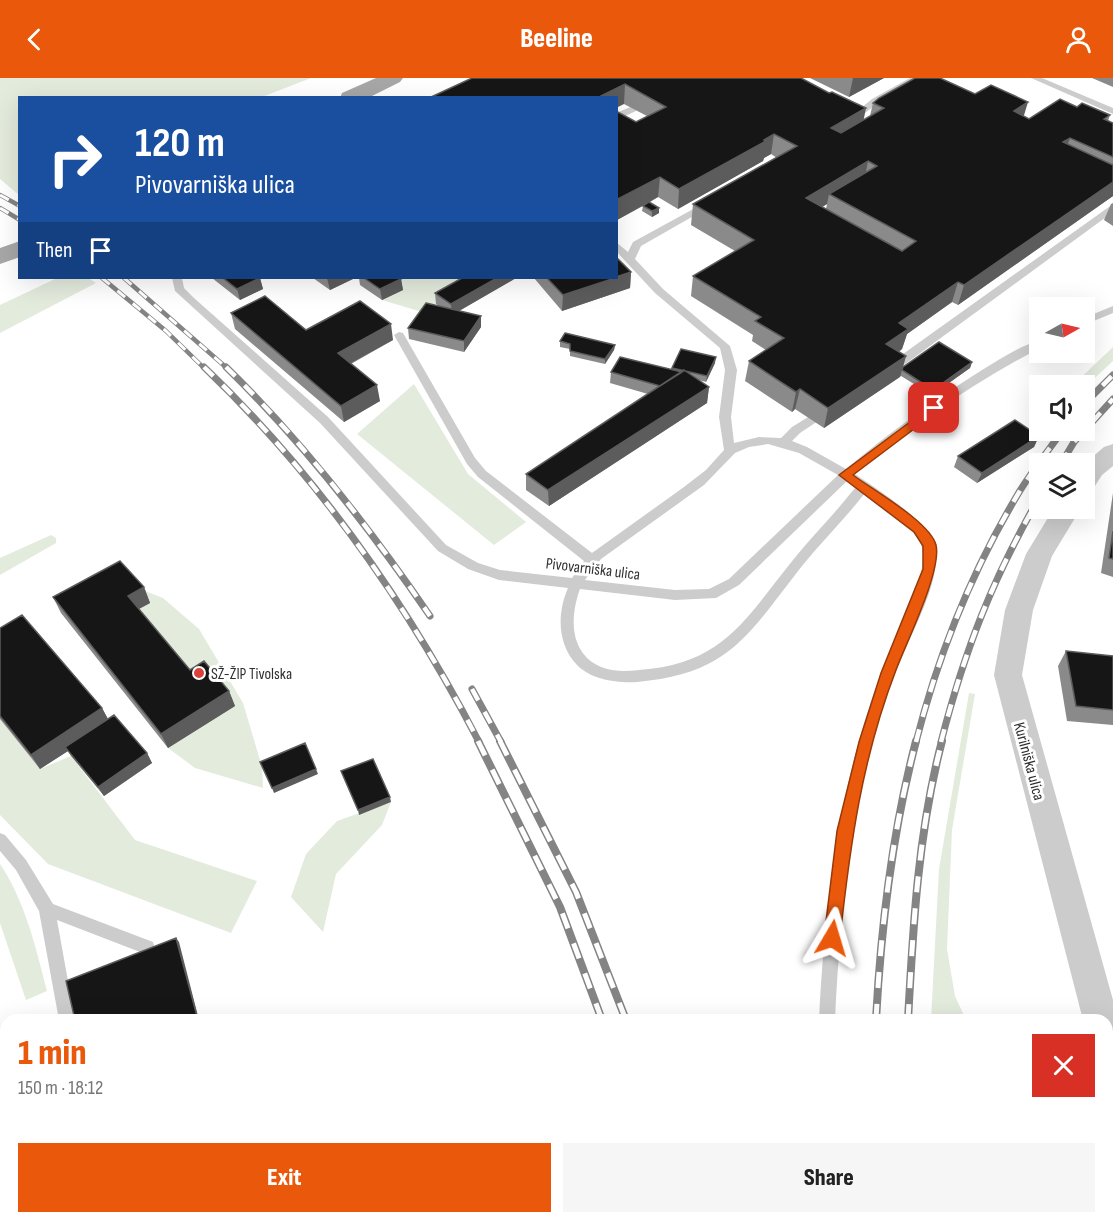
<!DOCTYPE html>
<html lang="en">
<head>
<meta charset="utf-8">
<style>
  body { margin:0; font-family:"Sofia Sans Condensed",sans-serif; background:#f6f6f6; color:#222; height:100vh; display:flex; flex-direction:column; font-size:22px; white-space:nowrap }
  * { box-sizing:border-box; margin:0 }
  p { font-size:20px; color:#767676 }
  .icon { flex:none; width:33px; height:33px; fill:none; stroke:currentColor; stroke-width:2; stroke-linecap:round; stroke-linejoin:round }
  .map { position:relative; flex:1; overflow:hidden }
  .sheet { position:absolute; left:0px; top:936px; width:1113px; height:210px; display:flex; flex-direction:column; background:#fff; border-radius:18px 18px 0 0; box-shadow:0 6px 24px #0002 }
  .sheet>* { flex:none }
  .top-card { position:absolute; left:18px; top:18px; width:600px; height:183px; border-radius:0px; box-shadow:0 6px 24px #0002; background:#1a4fa0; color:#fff; overflow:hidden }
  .needle { width:39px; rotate:82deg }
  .buttons { position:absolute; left:1029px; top:219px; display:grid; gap:12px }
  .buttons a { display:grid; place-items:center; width:66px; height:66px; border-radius:0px; background:#fff; box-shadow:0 6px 24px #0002; font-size:30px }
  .pin { position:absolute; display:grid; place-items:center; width:51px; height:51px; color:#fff; margin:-26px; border-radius:12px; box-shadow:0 3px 9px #0006 }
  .me { position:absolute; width:66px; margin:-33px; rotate:7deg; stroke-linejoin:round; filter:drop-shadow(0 0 4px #0008) }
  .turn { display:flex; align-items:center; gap:21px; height:126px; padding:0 18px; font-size:27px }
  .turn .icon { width:78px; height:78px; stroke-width:2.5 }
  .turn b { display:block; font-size:42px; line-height:51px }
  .then { display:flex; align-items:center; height:57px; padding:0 18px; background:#0003; gap:12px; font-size:22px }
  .round { display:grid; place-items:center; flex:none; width:63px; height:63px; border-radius:0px; background:#f6f6f6 }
  .headline { display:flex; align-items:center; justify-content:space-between; height:102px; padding:0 18px }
  h1 { font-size:36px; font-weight:800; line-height:45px; color:#ea580c }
  .action { display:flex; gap:12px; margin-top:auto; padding:12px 18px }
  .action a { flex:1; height:69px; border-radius:0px; background:#ea580c; color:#fff; font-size:24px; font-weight:800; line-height:69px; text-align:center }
  .action a+a { background:#f6f6f6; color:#222 }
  header { display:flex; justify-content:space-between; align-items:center; height:78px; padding:0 18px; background:#ea580c; color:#fff; font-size:27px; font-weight:800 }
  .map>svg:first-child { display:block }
</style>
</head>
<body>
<header><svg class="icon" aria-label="back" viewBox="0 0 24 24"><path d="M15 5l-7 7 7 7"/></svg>Beeline<svg class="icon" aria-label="person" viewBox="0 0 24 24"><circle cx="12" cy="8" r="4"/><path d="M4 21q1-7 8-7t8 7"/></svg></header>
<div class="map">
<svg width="1113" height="1146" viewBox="0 0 1113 1146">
  <rect width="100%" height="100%" fill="#fff"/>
  <!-- green -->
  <path fill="#e3ebdd" d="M0 0H311L262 19 20 20 19 117 0 101Z
    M57 200H88L96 205 0 255V227Z
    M387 200H482L422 234 382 222Z
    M1113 269V283L1085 309 1073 307Z
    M414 306 468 396 526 444 494 467 357 356Z
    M51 457 56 460V465L0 497V480Z
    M137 510 163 520 199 551 243 625 262 689 263 710 195 690 168 670 196 606 135 533Z
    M969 615 975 616 952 752 947 871 955 918 966 942H931L939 791Z
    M0 641 40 691 71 678 135 762 257 803 231 855 48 786 0 737Z
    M391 724 382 747 336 796 323 854 291 819 306 776 337 743Z
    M0 786C25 823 36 870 47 913L26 922 0 845Z
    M313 1140H518L520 1146H305Z"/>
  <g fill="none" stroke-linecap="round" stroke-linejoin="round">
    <!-- lane -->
    <path fill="#ccc" fill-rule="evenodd" d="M910 0H920L878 25 856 42 849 40 872 21Z
      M1031 0H1042L1113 30V36Z
      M633 28 637 31 636 33 616 42V35Z
      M708 123 713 126 711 128 641 168 635 181 663 211 730 268 737 292 731 339 734 365 759 359 781 360 792 349 826 328 832 332 830 335 800 355 792 363 807 369 846 391C889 355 934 322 982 292 1000 281 1020 268 1040 262V270C973 305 912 347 855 396 875 410 930 444 935 468 942 503 912 553 899 585 853 697 841 822 835 942H819C825 824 839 704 882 593 894 563 940 485 916 457L865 415C845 441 822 463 802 488 749 555 731 596 637 604 616 605 592 602 577 587 557 566 557 535 568 510L499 502 468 491 438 473 320 345 175 213 172 200H182L184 210 194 220 328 339 446 467 478 485 500 492 572 500 584 483 478 399 467 386 394 257 399 254 403 255 475 380 486 393 592 475 684 409 706 392 724 372 719 339 725 292 720 270 655 215 616 173V164L628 174 633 164ZM768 366 799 375 838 397 729 501 709 511 675 512 585 502 601 481 704 407 735 375 749 369ZM847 403 856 409 850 416C832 439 811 459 793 482 745 541 724 586 639 592 621 594 602 594 587 580 569 562 572 533 580 511L675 522 716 520 739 507Z
      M1113 126V134L897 292H889V286Z
      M1113 228V235L1084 247V240Z
      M0 755 5 757 26 782 53 826 153 864 160 889 158 894 152 897 146 894 140 874 57 842 75 942H59L39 833 16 792 0 773Z
      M95 1140H113L114 1146H96Z"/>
    <!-- street -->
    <path fill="#ccc" fill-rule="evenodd" d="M1113 366V388L1102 397 1093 411 1084 414V386L1104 369Z
      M1054 430H1081L1052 478 1033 532 1022 597 1113 922V984L1107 983V942H1083L994 597 1005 532 1026 476Z"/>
    <!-- primary -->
    <path fill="#a7a7a7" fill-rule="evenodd" d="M376 0H403L400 4 368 20H340L342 15Z
      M20 163V179L0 186V170Z
      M0 1038 6 1041V1115L0 1112Z
      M6 1120V1140H35L37 1146H0V1123Z"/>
    <!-- rail-far2 casing -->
    <g stroke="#848484" stroke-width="4.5">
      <path id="rail-far2" d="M0 117 20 128
        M0 130 20 142
        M102 200 166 253 205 291
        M124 200 228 291"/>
    </g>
    <!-- rail-far1 casing -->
    <g stroke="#848484" stroke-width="7">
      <path id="rail-far1" d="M204 289C316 396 408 527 479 664
        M226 289C304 365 369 449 430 538
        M1084 326 1113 297
        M1061 386 1074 364 1113 321
        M472 611 501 664
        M916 664C938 577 972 493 1018 416 1031 394 1048 373 1063 352
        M941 664C965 571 992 502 1040 418"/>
    </g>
    <!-- rail casing -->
    <g stroke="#848484" stroke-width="8">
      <path id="rail" d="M478 663 560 829 602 942
        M500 663 576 814 626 942
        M876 942C881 847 892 755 916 663
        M908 942C913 849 918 754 942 663
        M687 1140 689 1146
        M874 1140 875 1146
        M911 1140 912 1146"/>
    </g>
    <!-- rail-far2 -->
    <use href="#rail-far2" stroke="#fff" stroke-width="3" stroke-dasharray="10" stroke-linecap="butt"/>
    <!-- rail-far1 -->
    <use href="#rail-far1" stroke="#fff" stroke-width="4.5" stroke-dasharray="13" stroke-linecap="butt"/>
    <!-- rail -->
    <use href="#rail" stroke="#fff" stroke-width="5" stroke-dasharray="16" stroke-linecap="butt"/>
  </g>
  <!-- wall -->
  <path fill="#8a8a8a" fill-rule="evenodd" d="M472 0H801L863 42 870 38 873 25 1024 38 1029 41 1077 29 1110 37 1108 43 1113 45V118L958 227 952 224 907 256 902 271 899 274 906 278 903 289 972 284 970 290 932 317 901 298 824 350 795 331 792 334 745 303 749 283 766 272 752 263 753 257 691 218 693 198 735 173 691 147 693 126 777 80 771 76 764 80 763 83 678 131 658 119 650 124 659 130V135L652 139 642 133 643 128 617 142 616 141V33L636 44 647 38 624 26ZM827 126 826 131 822 129Z
    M810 0H884L849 19Z
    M1092 0H1113V9Z
    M1113 125V148L1104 142 1111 126Z
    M631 194 630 210 562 233 534 200H616Z
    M212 200H260L263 211 240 222Z
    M313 200H355L330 212Z
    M359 200H399L401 201 403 212 382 222 360 207Z
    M462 200H516L459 233 481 249 464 274 409 261 408 250 439 228 436 226 435 215Z
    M231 235 306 252 393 262 351 286 380 323 344 344 235 251Z
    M560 263 615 267 614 272 605 286 570 278V271L560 269Z
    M715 285 706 304 699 302 709 309 707 325 549 428 526 412V396L648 316 610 305 611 294 672 291V290Z
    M1039 358 1034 369 977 405 954 389 958 378Z
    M1113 415V499L1101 495Z
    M144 509 150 525 139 531 190 592 229 613 235 628 168 670 61 535 53 519Z
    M0 550 102 630 108 641 147 675 152 685 104 718 71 678 68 673 40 691 0 641Z
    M1066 573 1113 578V647L1067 643 1058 588Z"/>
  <!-- shaded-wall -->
  <path fill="#5c5c5c" d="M853 0H884L849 19Z
    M625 6 624 26 616 30V20H597Z
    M1028 24 1022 44 1014 33Z
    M866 30 862 50 827 70 831 50Z
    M774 56 771 76 764 80 763 83 678 131 679 111Z
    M1070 60 1063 80V64Z
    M868 83 864 104 829 116 827 126 802 141 806 120Z
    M660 99 658 119 617 142 618 121Z
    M1113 104V118L958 227 964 207Z
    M659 130V135L652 139V133Z
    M631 194 630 210 562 233 563 217Z
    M260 200 263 211 240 222 237 211Z
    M327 200H355L330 212Z
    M497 200H516L452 237 451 226Z
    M401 201 403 212 382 222 380 211Z
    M958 204 952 224 907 256 902 271 881 286 886 266 899 245Z
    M481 238V249L464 274V263Z
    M391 246 393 262 340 291 338 275Z
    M615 267 614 272 605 286V281Z
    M906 278 900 299 824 350 828 330Z
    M716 279 715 285 706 304 707 298Z
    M972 284 970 290 932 317 933 312Z
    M377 307 380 323 344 344 341 328Z
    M709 309 707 325 549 428 548 412Z
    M800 311 795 331 792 334 796 314Z
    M1039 358 1034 369 977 405 982 395Z
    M144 509 150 525 135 533 128 518Z
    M229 613 235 628 168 670 161 656Z
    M102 630 110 645 65 669 68 673 40 691 31 677Z
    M147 675 152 685 104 718 98 709Z
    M316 691 318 696 274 715 272 710Z
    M390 719 391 724 359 737 358 732Z
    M176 860 179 864 199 942H198Z"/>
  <!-- building -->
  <path fill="#161616" stroke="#5c5c5c" stroke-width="1.5" fill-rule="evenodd" d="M472 0H801L829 15 832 14 866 30 831 50 841 55 884 30 873 25 879 20 915 0H940L975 16 991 7 1028 24 1014 33 1029 41 1060 21 1077 29 1082 25 1110 37 1104 41 1113 45V79L1070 60 1063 64 1113 87V104L964 207 958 204 899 245 908 251 886 266 906 278 828 330 800 311 796 314 749 283 784 260 755 243 761 239 693 198 754 162 693 126 797 68 774 56 764 62 766 63 679 111 660 99 618 121 616 120V33L636 44 666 29 625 6 597 20H429ZM868 83 877 88 829 116 916 163 902 173 806 120Z
    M649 124 659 130 652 133 643 128Z
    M616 179 631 194 616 199Z
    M223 200H260L237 211Z
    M364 200H399L401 201 380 211Z
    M462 200H497L451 226 435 215Z
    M547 200H615L563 217Z
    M265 218 306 252 360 223 391 246 338 275 377 307 341 328 231 235Z
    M426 225 481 238 464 263 408 250Z
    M565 255 615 267 605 281 570 273V266L560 263Z
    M939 264 972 284 933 312 902 292 903 289Z
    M681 271 716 279 707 298 672 290Z
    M620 279 682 294 660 308 611 294Z
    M684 292 709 309 548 412 526 396Z
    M1015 342 1039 358 982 395 958 378Z
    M1113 453V481L1109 480Z
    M120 483 144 509 128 518 190 592 204 583 229 613 161 656 53 519Z
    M22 537 102 630 31 677 0 638V550Z
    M1066 573 1113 578V632L1076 628Z
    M114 637 147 675 98 709 65 669Z
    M305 665 316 691 272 710 260 684Z
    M373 681 390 719 358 732 341 693Z
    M176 860 198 942H75L66 903Z
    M115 1140H251L252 1146H117Z"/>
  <!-- route -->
  <path fill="#ea580c" stroke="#983908" stroke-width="1.5" d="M934 326 938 327V333L853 397C873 412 930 444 936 467 942 493 906 565 896 592 862 680 850 767 840 860L837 865 832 867 826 865 824 860 837 753 859 664 881 595 923 491V468L914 454 839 397Z"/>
  <!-- markers -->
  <circle fill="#dc403b" stroke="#fff" stroke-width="2" cx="199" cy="595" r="6"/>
  <g text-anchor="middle" stroke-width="6" stroke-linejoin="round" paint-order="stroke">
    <!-- street labels -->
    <g font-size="16" fill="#2f2f2f" stroke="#fff">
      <text transform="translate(593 490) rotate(7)" y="6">Pivovarniška ulica</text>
      <text transform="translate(1030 683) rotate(75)" y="6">Kurilniška ulica</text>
    </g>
    <!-- poi labels -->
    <g font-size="16" fill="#2f2f2f" stroke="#fff" text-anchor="start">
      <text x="211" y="601">SŽ-ŽIP Tivolska</text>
    </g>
  </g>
</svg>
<div class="buttons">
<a><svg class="needle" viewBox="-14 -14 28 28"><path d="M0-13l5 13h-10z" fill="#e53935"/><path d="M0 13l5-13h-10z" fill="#767676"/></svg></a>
<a><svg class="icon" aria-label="sound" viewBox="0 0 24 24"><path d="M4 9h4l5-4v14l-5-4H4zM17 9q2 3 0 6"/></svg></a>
<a><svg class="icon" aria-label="layers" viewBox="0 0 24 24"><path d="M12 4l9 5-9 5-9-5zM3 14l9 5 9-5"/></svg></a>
</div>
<div class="pin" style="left:934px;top:330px;background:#d93025"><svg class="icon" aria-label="arrive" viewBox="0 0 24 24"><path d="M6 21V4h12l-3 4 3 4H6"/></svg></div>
<svg class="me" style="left:832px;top:860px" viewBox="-20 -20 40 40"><path d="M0-17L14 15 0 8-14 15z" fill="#ea580c" stroke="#fff" stroke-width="4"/></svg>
<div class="top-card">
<div class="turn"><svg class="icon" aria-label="right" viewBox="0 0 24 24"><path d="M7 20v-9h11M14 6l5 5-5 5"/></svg><div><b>120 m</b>Pivovarniška ulica</div></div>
<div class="then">Then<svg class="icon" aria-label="arrive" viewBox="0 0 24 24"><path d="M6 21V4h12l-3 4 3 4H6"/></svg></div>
</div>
<section class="sheet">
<div class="headline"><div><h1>1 min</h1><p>150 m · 18:12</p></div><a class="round" style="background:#d93025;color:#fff"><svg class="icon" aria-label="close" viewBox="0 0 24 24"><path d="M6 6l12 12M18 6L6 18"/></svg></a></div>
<div class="action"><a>Exit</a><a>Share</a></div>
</section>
</div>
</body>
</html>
